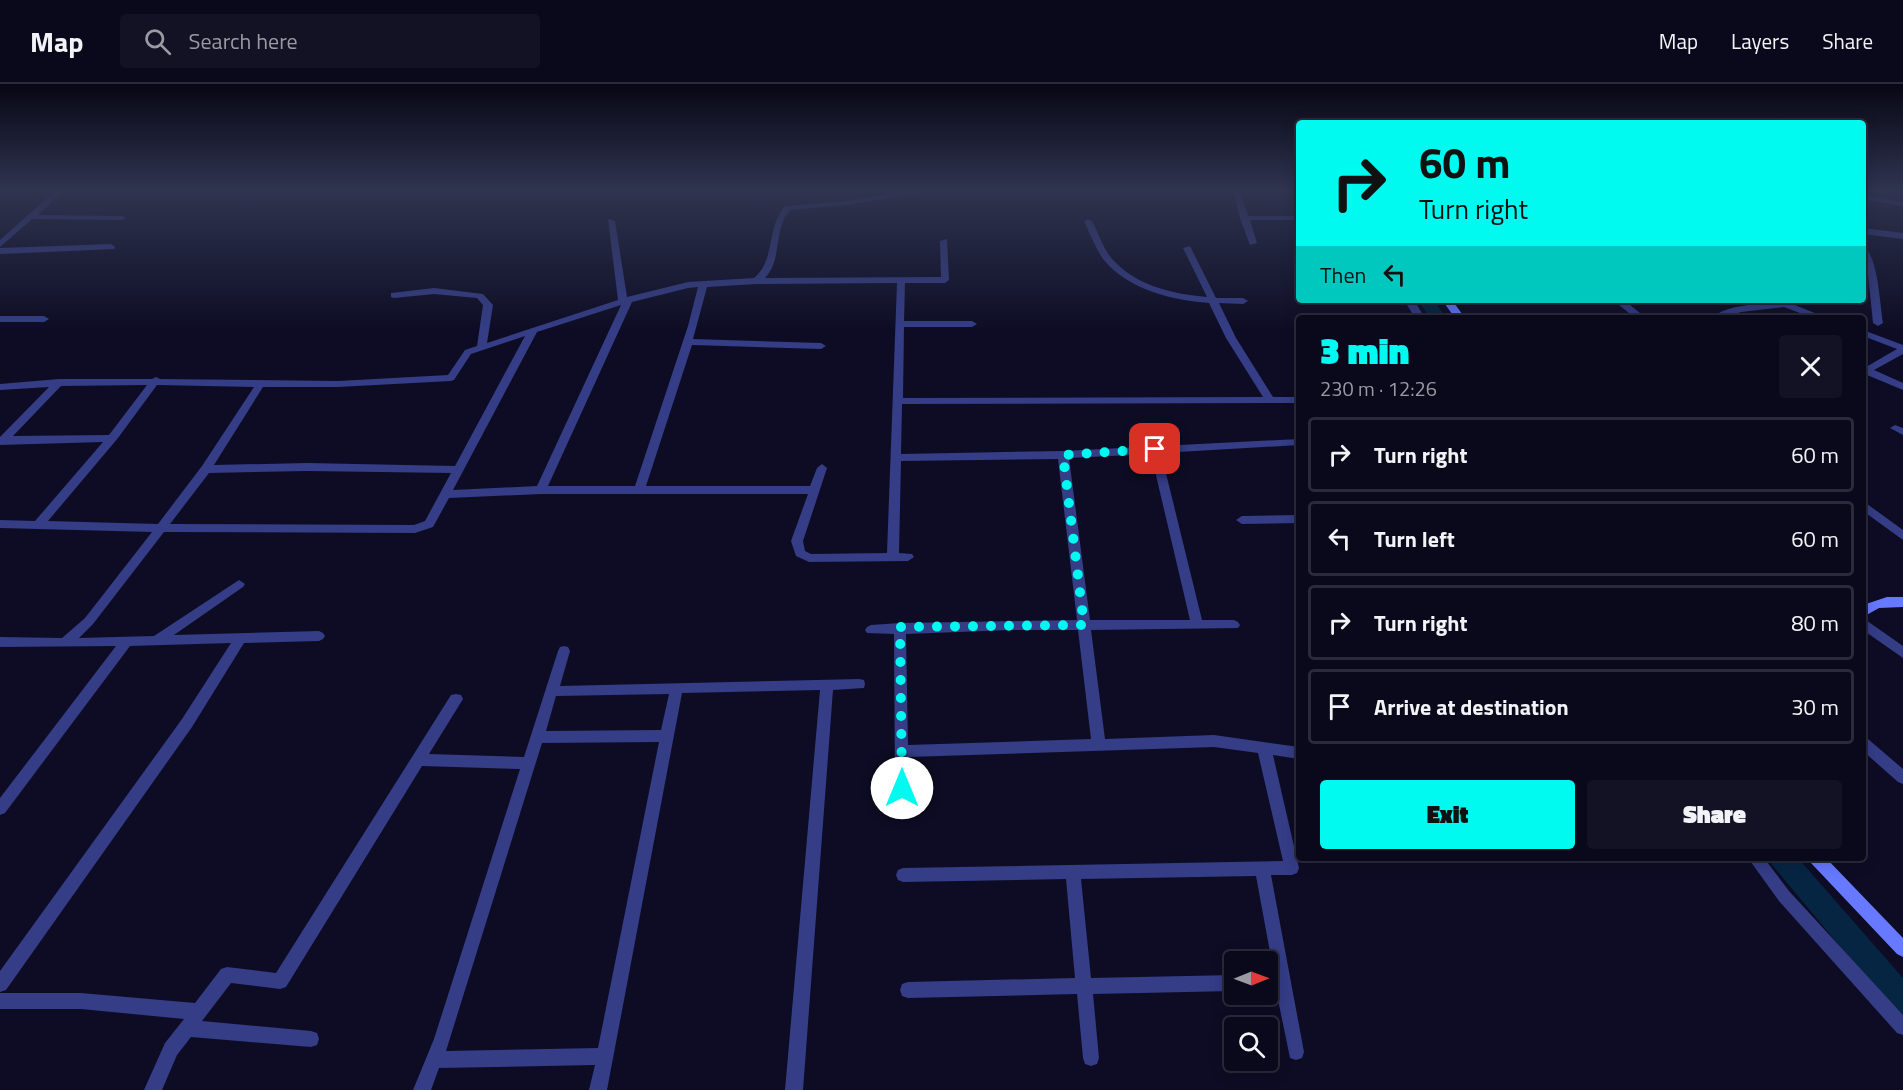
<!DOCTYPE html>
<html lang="en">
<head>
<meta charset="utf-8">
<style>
  body { margin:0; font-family:"Titillium Web",sans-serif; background:#131224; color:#f1f3f6; height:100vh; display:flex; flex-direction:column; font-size:22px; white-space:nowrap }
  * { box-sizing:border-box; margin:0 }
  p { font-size:20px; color:#999aa3 }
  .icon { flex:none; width:33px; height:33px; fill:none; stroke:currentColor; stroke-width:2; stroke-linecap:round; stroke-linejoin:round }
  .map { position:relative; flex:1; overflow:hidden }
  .details { position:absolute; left:1296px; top:231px; width:570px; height:546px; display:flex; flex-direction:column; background:#0a091b; border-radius:6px; box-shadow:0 3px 15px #0003,0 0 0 2px #2a2a3a }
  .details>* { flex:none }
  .top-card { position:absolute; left:1296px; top:36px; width:570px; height:183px; border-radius:6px; box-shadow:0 3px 15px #0003,0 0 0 2px #2a2a3a; background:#00faef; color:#111; overflow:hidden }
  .needle { width:39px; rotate:89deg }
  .buttons { position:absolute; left:1224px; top:867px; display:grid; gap:12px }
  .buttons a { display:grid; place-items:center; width:54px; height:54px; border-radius:6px; background:#0a091b; box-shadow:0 3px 15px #0003,0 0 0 2px #2a2a3a; font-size:30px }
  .pin { position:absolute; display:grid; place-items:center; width:51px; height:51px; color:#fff; margin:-26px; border-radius:12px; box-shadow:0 3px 9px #0006 }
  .me { position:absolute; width:66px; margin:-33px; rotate:0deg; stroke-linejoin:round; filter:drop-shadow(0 0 4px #0008) }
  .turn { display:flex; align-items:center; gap:21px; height:126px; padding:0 24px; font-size:27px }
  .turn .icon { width:78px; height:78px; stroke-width:2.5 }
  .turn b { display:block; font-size:42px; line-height:51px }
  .then { display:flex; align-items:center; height:57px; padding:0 24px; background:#0003; gap:12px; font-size:22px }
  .round { display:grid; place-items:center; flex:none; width:63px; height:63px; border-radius:6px; background:#131224 }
  .overview { display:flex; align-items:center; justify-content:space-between; height:102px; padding:0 24px }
  h1 { font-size:36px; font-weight:800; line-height:45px; color:#00faef }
  .action { display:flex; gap:12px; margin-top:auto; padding:12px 24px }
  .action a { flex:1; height:69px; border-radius:6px; background:#00faef; color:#111; font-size:24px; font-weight:800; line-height:69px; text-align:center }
  .action a+a { background:#131224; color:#f1f3f6 }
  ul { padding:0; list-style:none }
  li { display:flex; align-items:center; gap:18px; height:75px; margin:0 12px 9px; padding:0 12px; border:3px solid #2a2a3a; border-radius:6px }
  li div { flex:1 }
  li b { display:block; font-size:22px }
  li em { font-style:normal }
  header { display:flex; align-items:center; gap:36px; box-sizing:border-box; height:84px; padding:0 30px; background:#0a091b; border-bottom:2px solid #2a2a3a }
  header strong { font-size:28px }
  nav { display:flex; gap:33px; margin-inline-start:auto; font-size:21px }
  .search { width:420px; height:54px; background:#131224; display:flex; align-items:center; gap:15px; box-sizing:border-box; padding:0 21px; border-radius:6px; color:#999aa3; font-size:22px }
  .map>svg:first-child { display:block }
</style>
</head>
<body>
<header>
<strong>Map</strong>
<div class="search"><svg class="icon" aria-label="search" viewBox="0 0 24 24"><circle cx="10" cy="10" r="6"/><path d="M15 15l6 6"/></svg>Search here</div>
<nav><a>Map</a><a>Layers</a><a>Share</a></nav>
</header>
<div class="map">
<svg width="1903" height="1006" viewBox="0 0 1903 1006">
  <rect width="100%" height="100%" fill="#0d0c24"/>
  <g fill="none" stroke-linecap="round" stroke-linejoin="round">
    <!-- canal -->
    <path fill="#062543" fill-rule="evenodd" d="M1418 216H1434L1446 234H1430Z
      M1769 774H1798L1903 894V930L1893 926 1773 782Z"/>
    <!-- street -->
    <path fill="#343d86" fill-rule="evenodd" d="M55 107H63L38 131 122 132 126 134 122 136 32 135 0 163V156Z
      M904 107H920L916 109 847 121 790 126C773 145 783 175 765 194L941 193 940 157 947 155 949 196 945 199H905L904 237H972L977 240 972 243H904L903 314 1263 313 1226 254 1209 219C1172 216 1128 206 1103 175 1095 163 1090 150 1084 137L1088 135 1092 137C1098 148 1102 161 1109 171 1132 201 1172 210 1207 213L1183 164 1190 162 1216 214H1243L1248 217 1243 220 1219 219 1236 254 1273 313H1299V319L902 320 901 370 1063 367 1299 355V361L1161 369 1202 536H1234L1238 538 1240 541 1238 544 1091 546 1105 655 1214 651 1299 663V675L1273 671 1299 784 1297 789 1292 791H1271L1304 968 1302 974 1296 976 1290 974 1276 906H1268V890H1274L1256 792 1081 795 1091 894 1234 891V907L1093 910 1099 974 1097 980 1091 982 1085 980 1083 974 1077 910 908 914 902 912 900 906 902 900 908 898 1075 894 1066 795 903 798 898 796 896 791 898 786 903 784 1283 777 1258 669 1214 663 908 673 909 704 907 708 902 710 897 708 895 704 894 550 867 549 865 546 867 543 871 541 900 539 1077 536 1058 375 901 377 899 469 912 470 914 473 908 477 809 478 796 472 791 457 808 410H541L449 414 433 443 415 449 164 448 93 540 79 554 154 552 239 496 245 500 243 503 174 551 319 547 323 549 325 552 323 555 319 557 244 559 192 643 6 906 0 908V887L182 635 231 559 130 562 5 729 0 731V714L116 562 0 563V553L62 554 85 534 152 448 0 444V436L35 437 103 358 0 361V353L49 303 0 306V300L59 295H152L156 293 160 295 338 297 448 291 465 266 477 262 483 221 477 214 434 210 394 214 391 213V209L434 204 483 210 493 221 487 259 618 216 608 135 615 137 627 213 688 198 754 194C776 176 766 143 785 122L847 117ZM897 199 887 469 811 470 805 467 803 457 827 384 822 380 817 384 810 402H646L692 261 821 265 826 262 821 259 693 255 707 203 756 200ZM698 203 688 242 635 402H548L632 218 688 204ZM621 221 537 402 453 406 537 248ZM525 252 455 382 307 379 214 381 263 303H338L451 297 454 296 471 270ZM147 301 109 351 13 352 61 302ZM157 301 254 303 202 382 158 440 48 437 118 354ZM1151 370 1190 536H1090L1069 374ZM307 387 451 389 425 437 414 441 170 440 209 389ZM1010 546H1078L1091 655 908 661 906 550Z
      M1233 107 1240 108 1248 132H1299V136H1250L1257 159 1250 161 1240 134Z
      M1863 111 1903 118V122L1863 115Z
      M1863 144 1903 149V155L1863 150Z
      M111 160 115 163 114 165 0 170V164Z
      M1863 162C1878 170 1880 222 1883 239L1878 242 1873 239 1868 190 1863 177Z
      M1404 216H1414L1425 234H1415Z
      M1613 216H1624L1646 234H1635Z
      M1792 216H1807L1795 221 1827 234H1813L1784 223 1741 228 1724 234H1711C1733 217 1766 222 1792 216Z
      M0 232H44L49 235 44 238H0Z
      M1863 246 1903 261V270L1874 286 1903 299V306L1867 291 1863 292V282L1866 283 1897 265 1863 252Z
      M1895 341 1903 344V351L1890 344Z
      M1863 417 1903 446V456L1863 427Z
      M1299 431V439L1242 440 1236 436 1242 432Z
      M1863 534 1903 562V574L1863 546Z
      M564 562 568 563 570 567 560 602 859 595 864 596 865 600 864 604 833 606 803 1006H785L820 606 682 609 607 1006H589L595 981 439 984 431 1006H413L434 955 520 685 422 682 286 903 280 905 231 899 202 937 311 947 317 949 319 955 317 961 311 963 191 953 177 971 162 1006H144L165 959 184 935 81 925H0V909H81L195 919 221 885 227 883 276 889 451 611 456 610 461 611 463 615 429 670 524 673 558 567 560 563ZM669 610 661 646 546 647 556 612ZM659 658 598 964 446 967 542 659Z
      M1863 653 1868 655 1903 685V700L1898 698 1863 667Z
      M1748 774H1764L1789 807 1903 931V951L1897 949 1779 817Z"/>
    <!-- secondary -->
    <path fill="#6679ff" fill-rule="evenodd" d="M1442 216H1452L1465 234H1455Z
      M1887 513H1903V523L1879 524 1863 533V521Z
      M1809 774H1826L1903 854V873L1897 870 1811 779Z"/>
  </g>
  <!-- sky -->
  <linearGradient id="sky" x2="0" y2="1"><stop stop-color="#070714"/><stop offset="0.43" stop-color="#2f3450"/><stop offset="1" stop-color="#2f3450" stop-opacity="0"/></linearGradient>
  <rect width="1903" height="247" fill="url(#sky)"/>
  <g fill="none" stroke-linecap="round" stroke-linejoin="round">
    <!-- route -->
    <path stroke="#00faef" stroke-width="10" stroke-dasharray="0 18" d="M902 704 900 543 1084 541 1063 371 1155 365"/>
  </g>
</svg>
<div class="buttons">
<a><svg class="needle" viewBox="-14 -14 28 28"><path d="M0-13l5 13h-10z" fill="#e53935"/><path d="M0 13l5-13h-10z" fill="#999aa3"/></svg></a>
<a><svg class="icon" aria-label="search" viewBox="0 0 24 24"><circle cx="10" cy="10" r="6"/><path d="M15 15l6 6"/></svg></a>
</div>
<div class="pin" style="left:1155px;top:365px;background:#d93025"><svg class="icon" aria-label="arrive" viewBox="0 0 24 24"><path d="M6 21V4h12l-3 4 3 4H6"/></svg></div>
<svg class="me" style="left:902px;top:704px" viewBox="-20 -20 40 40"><circle r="19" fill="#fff"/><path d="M0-13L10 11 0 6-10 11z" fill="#00faef"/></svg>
<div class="top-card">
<div class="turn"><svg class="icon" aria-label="right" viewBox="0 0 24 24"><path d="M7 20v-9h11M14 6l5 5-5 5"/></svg><div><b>60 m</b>Turn right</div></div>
<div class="then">Then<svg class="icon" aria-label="left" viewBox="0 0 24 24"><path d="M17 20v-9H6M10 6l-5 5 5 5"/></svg></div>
</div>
<section class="details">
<div class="overview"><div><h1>3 min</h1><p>230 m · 12:26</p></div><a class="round"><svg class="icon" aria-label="close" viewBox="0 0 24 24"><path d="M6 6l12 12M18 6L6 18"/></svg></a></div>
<ul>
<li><svg class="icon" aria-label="right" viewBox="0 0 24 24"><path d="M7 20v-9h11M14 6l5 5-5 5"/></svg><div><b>Turn right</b></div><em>60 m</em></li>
<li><svg class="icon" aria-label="left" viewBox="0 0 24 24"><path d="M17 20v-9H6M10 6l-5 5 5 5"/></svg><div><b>Turn left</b></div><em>60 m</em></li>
<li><svg class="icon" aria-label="right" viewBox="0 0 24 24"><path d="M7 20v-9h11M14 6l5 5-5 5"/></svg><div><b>Turn right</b></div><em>80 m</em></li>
<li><svg class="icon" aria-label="arrive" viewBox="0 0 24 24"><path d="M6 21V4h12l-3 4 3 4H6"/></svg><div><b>Arrive at destination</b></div><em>30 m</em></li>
</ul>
<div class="action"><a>Exit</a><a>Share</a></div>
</section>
</div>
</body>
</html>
